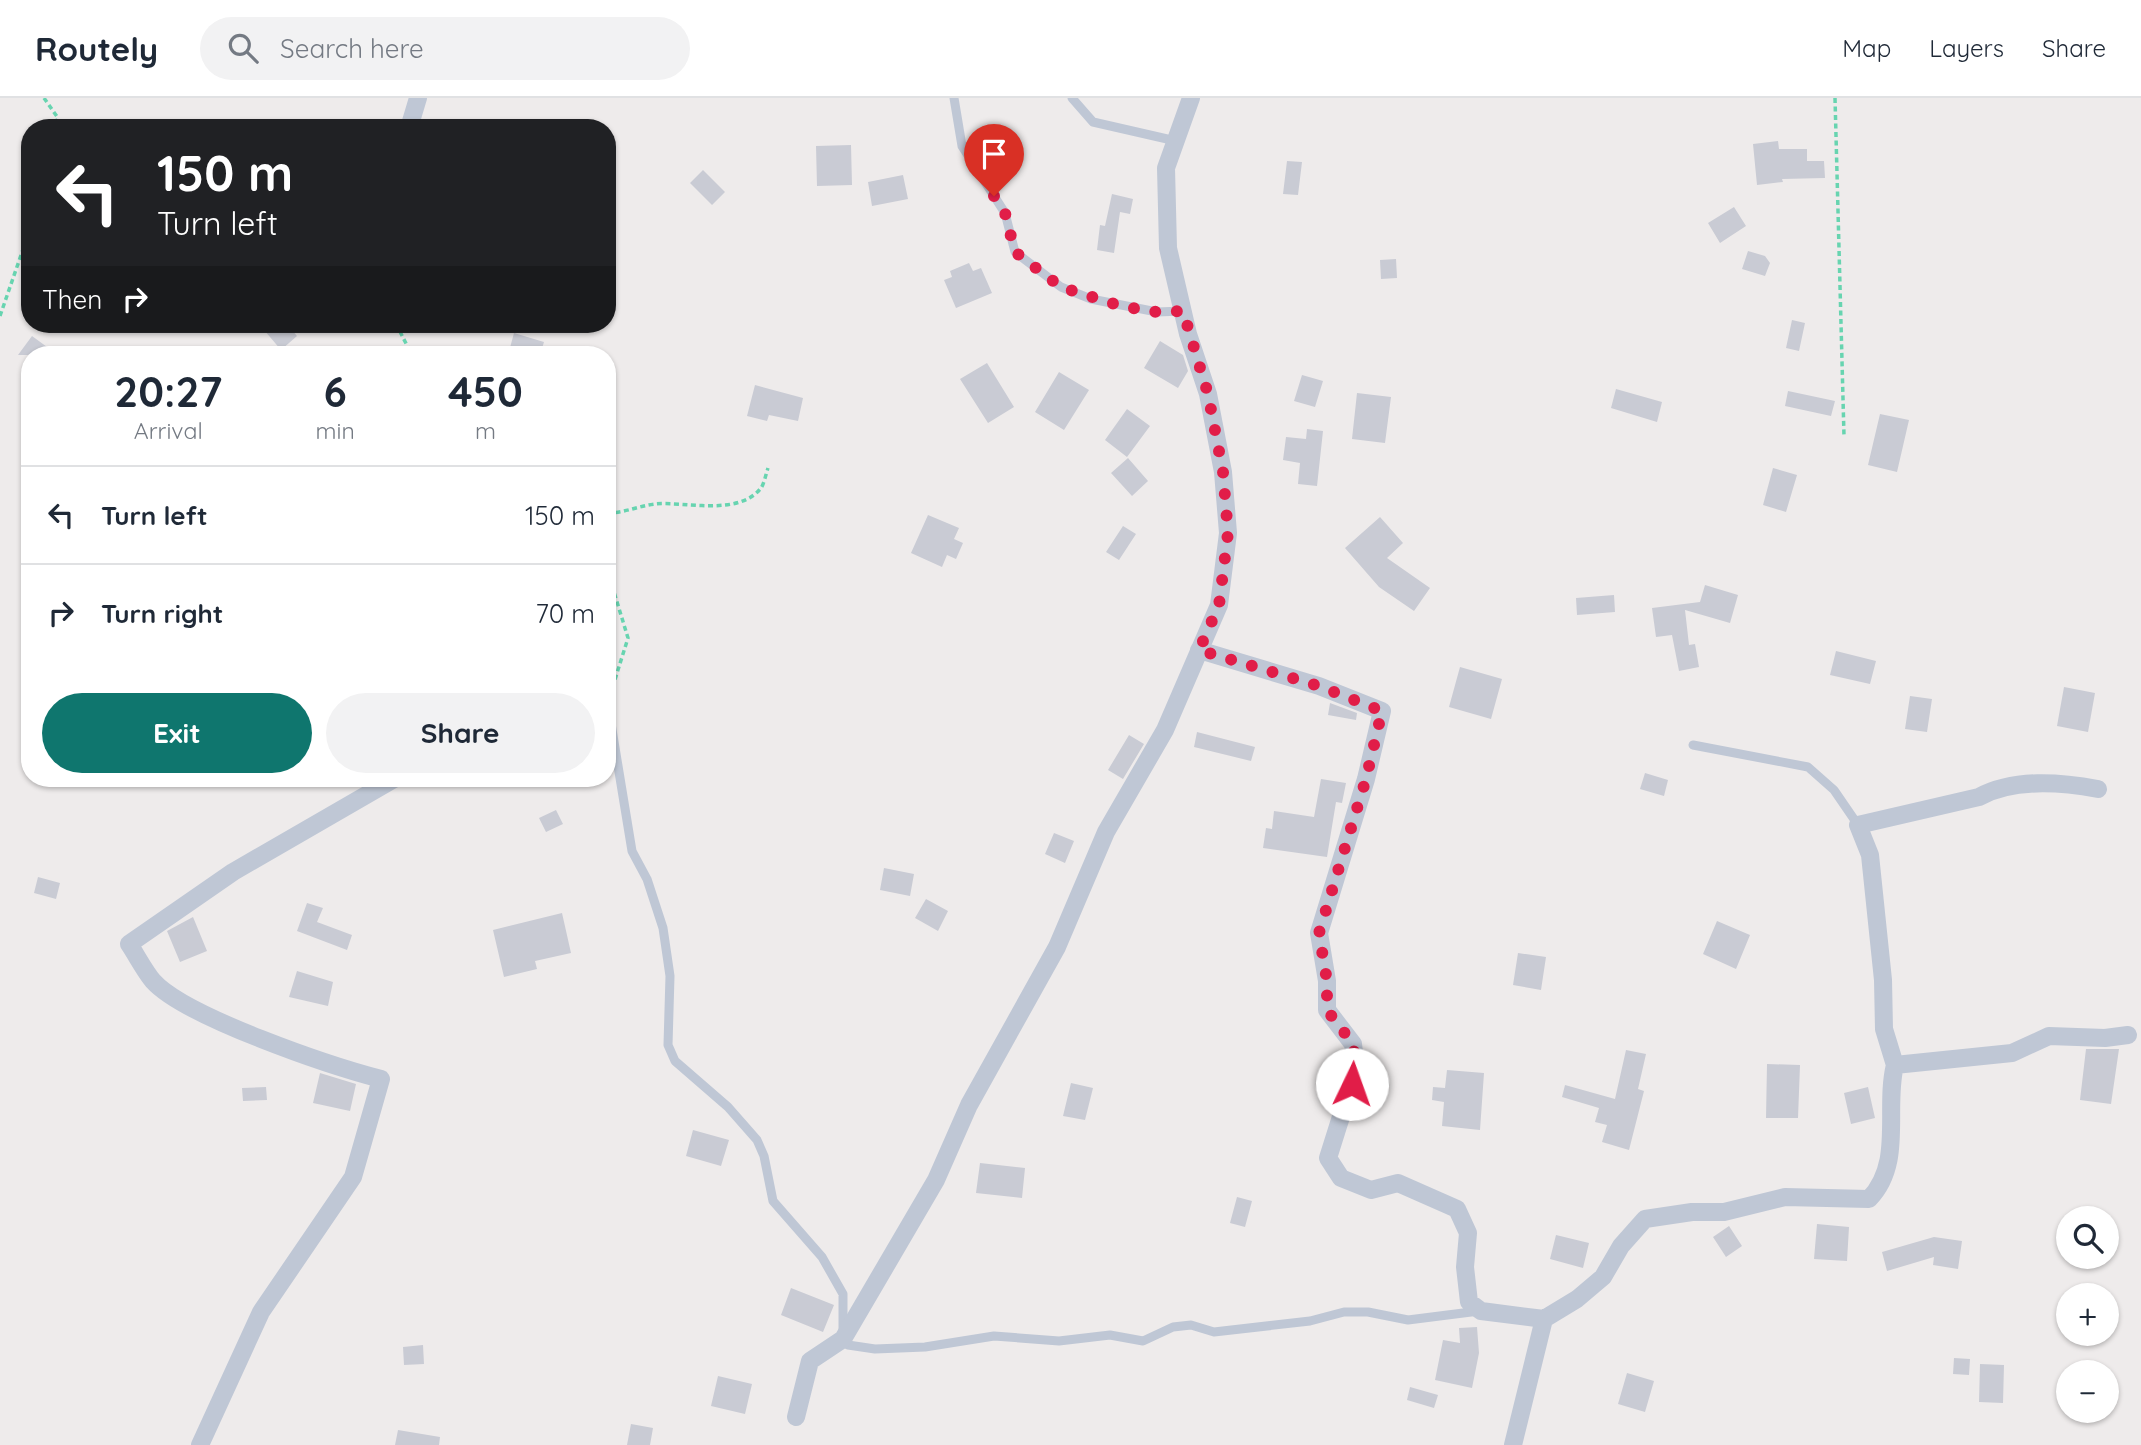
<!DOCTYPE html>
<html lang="en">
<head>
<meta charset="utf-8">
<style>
  body { margin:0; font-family:Quicksand,sans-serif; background:#f2f2f3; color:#1f2937; height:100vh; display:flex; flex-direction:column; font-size:26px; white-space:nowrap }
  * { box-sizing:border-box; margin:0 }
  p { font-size:23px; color:#747a83 }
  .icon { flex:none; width:38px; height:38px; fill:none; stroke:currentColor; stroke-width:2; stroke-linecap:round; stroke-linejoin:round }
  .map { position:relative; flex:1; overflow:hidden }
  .panel { position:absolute; left:21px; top:248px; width:595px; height:441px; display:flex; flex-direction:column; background:#fff; border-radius:28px; box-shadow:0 2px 5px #0004 }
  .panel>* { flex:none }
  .banner { position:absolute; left:21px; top:21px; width:595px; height:214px; border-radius:28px; box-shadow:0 2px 5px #0004; background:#202124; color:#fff; overflow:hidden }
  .tools { position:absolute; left:2056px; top:1108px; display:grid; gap:14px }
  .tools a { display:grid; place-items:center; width:63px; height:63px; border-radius:50%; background:#fff; box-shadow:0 2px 5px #0004; font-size:35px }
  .pin { position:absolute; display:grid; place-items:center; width:60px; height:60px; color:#fff; margin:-72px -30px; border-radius:50% 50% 50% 0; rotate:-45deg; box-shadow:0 0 7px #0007 }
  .pin .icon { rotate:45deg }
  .me { position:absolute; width:77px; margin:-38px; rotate:3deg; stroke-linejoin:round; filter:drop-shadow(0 0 5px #0008) }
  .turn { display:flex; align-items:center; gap:24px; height:147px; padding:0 21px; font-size:32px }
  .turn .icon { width:91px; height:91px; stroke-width:2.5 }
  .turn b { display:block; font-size:49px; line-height:60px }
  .then { display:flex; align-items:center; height:66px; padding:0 21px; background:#0003; gap:14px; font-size:26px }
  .eta { display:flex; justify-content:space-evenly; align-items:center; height:119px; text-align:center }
  .eta b { font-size:42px; font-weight:800; line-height:49px }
  .button { display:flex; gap:14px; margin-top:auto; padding:14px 21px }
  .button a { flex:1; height:80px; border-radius:42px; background:#0f766e; color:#fff; font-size:28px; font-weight:800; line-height:80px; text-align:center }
  .button a+a { background:#f2f2f3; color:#1f2937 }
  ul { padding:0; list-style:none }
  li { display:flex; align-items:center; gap:21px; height:98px; padding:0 21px; border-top:2px solid #e0e1e3 }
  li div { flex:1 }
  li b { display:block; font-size:26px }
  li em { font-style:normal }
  header { display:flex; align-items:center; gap:42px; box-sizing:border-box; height:98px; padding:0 35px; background:#fff; border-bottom:2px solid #e0e1e3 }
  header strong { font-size:33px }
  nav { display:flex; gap:38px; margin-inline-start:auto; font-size:24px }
  .search { width:490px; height:63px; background:#f2f2f3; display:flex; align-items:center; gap:18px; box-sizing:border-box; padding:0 24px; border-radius:38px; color:#747a83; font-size:26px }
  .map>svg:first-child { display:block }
</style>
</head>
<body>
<header>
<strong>Routely</strong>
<div class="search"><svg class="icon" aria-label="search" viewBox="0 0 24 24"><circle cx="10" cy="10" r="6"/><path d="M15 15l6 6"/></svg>Search here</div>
<nav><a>Map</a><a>Layers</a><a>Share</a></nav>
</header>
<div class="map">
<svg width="2141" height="1347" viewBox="0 0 2141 1347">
  <rect width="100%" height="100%" fill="#eeebeb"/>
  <!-- building -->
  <path fill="#c9cbd4" d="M1778 43 1779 51H1807V63H1824L1825 80 1782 81 1783 84 1757 87 1753 46Z
    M851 47 852 87 817 88 816 48Z
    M1287 63 1302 64 1298 97 1283 96Z
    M703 72 725 94 712 107 690 85Z
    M903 77 908 101 872 108 868 84Z
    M1112 96 1133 101 1130 116 1120 114 1114 155 1097 152 1100 127 1105 128Z
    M1734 109 1746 128 1720 145 1708 125Z
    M1748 153 1765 158 1770 165 1765 178 1742 171Z
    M1396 161 1397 180 1381 181 1380 162Z
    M969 165 973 173 981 170 992 195 956 210 944 182 952 179 950 173Z
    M1792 222 1805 225 1799 253 1786 250Z
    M259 226H287L297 238 281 252Z
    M514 235 544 244 540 257H508Z
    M32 238 58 257H18Z
    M1160 243 1183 257 1188 273 1178 290 1144 270Z
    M987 265 1014 309 988 325 960 281Z
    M1059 274 1089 292 1064 332 1035 314Z
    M1302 277 1323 283 1315 309 1294 303Z
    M755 287 803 300 798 323 769 317 767 323 747 318Z
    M1616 291 1662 304 1657 324 1611 310Z
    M1788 293 1835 303 1831 318 1785 308Z
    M1357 295 1391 299 1385 345 1352 341Z
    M1127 311 1150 328 1127 359 1105 342Z
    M1880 316 1909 322 1897 374 1868 367Z
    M1307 331 1323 333 1317 388 1298 386 1300 365 1283 362 1286 339 1306 341Z
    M1128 360 1148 383 1132 398 1111 375Z
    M1773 370 1797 377 1786 414 1763 407Z
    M928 417 959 430 954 441 963 445 956 461 947 457 942 469 911 455Z
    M1380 419 1403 445 1387 460 1430 490 1414 513 1379 489 1345 450Z
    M1123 428 1136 436 1119 462 1106 454Z
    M1705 487 1738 497 1730 525 1685 512 1689 547 1695 546 1699 569 1679 573 1672 537 1656 539 1652 510 1700 504Z
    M1614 497 1615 514 1577 517 1576 500Z
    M1836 553 1876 563 1870 586 1830 577Z
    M1460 569 1502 581 1491 621 1449 609Z
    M2064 589 2095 595 2088 634 2057 628Z
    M1910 598 1932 601 1927 634 1905 631Z
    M1330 605 1357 615 1356 622 1328 617Z
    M1197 634 1255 649 1251 663 1194 649Z
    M1129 637 1144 646 1123 681 1108 672Z
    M1645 675 1668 682 1664 698 1640 691Z
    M1321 681 1346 685 1342 705 1336 704 1327 759 1263 750 1266 730 1272 731 1274 713 1314 719Z
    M556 712 563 726 546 734 539 720Z
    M1054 735 1074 743 1065 765 1045 756Z
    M884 770 914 776 910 798 880 792Z
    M38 779 60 785 56 801 34 795Z
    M926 801 948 813 938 833 915 820Z
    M307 805 323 810 317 824 352 837 347 852 297 833Z
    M562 815 571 855 535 863 537 871 504 879 493 832Z
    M193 819 207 853 180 864 167 833Z
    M1717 823 1750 837 1736 871 1703 856Z
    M1518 855 1546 859 1541 892 1513 887Z
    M297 873 333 884 328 908 289 899Z
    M2086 951H2119L2111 1006 2080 1002Z
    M1626 952 1646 956 1638 991 1644 993 1629 1052 1602 1044 1607 1027 1595 1024 1599 1010 1562 999 1565 987 1615 1001Z
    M1767 966 1800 967 1798 1020H1766Z
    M1447 972 1484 975 1480 1032 1442 1028 1444 1004 1432 1002 1433 989 1445 990Z
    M320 975 356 986 350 1013 313 1005Z
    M1071 985 1093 990 1085 1022 1063 1018Z
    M266 989 267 1002 243 1003 242 990Z
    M1868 989 1875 1020 1851 1026 1844 995Z
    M693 1032 729 1042 721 1068 686 1058Z
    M980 1065 1025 1070 1022 1100 976 1095Z
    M1237 1099 1252 1103 1245 1129 1230 1125Z
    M1817 1126 1849 1129 1847 1163 1814 1161Z
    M1729 1128 1742 1148 1726 1159 1713 1139Z
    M1556 1137 1589 1145 1583 1170 1550 1161Z
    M1934 1139 1962 1143 1958 1171 1933 1167 1934 1159 1887 1173 1882 1154Z
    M791 1190 834 1207 823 1234 781 1217Z
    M1477 1229 1479 1255 1472 1290 1435 1282 1443 1242 1460 1245 1459 1230Z
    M423 1247 424 1266 404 1267 403 1249Z
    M1954 1260 1970 1261 1969 1277 1953 1276Z
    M1980 1266 2004 1267 2003 1305 1979 1304Z
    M1627 1275 1654 1283 1645 1314 1618 1306Z
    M718 1278 752 1286 745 1316 711 1308Z
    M1410 1289 1438 1297 1434 1310 1407 1302Z
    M631 1326 653 1330 650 1347H627Z
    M398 1332 440 1339 439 1347H395Z"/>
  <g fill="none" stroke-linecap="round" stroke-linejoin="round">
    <!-- path -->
    <path stroke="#67d4b0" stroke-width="3.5" stroke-dasharray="5 3.5" stroke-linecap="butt" d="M44 0 58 20 53 30
      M1835 0 1844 338
      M0 218 30 131
      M396 226 412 257
      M607 415C625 415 638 408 655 406 685 403 738 419 761 390 764 386 766 376 768 370
      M607 471 628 540 612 591"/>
    <!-- service -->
    <path stroke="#bfc7d5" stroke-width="9" d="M954 0 962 48 1005 115 1015 154 1061 189 1091 201 1157 214 1183 213
      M1072 0 1093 24 1176 43
      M607 601 632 753 647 781 663 830 670 878 668 947 675 963 728 1009 757 1042 764 1058 773 1103 822 1159 843 1196V1241L848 1247 875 1251 925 1249 994 1238 1059 1243 1110 1237 1143 1243 1173 1229 1191 1227 1214 1234 1310 1223 1344 1214H1368L1408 1222 1479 1213
      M1693 647 1808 669 1834 692 1858 727"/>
    <!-- minor -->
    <path stroke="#bfc7d5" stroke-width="18" d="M409 30 418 0
      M1199 552 1319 588 1382 613 1366 681 1319 835 1327 883V912L1353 946 1356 971 1328 1060 1341 1080 1371 1092 1398 1085 1457 1111 1468 1135 1465 1169 1469 1204 1481 1213 1544 1221 1577 1201 1603 1179 1621 1148 1645 1121 1692 1114H1724L1785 1099 1869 1101C1904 1065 1884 1011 1895 967L2012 955 2049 938 2105 940 2128 937
      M1895 967 1884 931 1883 882 1870 757 1858 727 1979 699C2014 680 2060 684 2098 691
      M796 1319 810 1263 843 1241 936 1082 969 1007 1057 849 1106 734 1165 632 1219 507 1228 435 1223 374 1208 296 1188 236 1168 150 1166 70 1191 0
      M200 1347 261 1214 353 1079 381 981C331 968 185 919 153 883 144 872 137 858 129 846L233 774 394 681
      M1513 1347 1544 1221"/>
  </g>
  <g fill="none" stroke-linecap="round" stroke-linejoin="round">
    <!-- route -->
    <path stroke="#e11d48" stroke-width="12" stroke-dasharray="0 21.6" d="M994 98 1005 115 1015 154 1061 189 1121 208 1157 214 1183 213 1208 296 1223 374 1228 435 1219 507 1199 552 1319 588 1382 613 1366 681 1319 835 1327 883V912L1353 946 1356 971 1352 986"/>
  </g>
</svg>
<div class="tools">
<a><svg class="icon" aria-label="search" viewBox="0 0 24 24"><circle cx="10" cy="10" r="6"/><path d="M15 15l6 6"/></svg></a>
<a>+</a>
<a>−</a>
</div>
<div class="pin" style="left:994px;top:98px;background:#d93025"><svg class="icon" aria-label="arrive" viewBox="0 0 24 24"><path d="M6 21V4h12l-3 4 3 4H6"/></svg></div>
<svg class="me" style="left:1352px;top:986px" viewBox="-20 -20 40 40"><circle r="19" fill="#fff"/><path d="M0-13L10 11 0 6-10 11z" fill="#e11d48"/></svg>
<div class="banner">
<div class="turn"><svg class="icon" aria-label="left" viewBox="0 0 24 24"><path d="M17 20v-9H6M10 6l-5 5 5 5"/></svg><div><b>150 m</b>Turn left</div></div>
<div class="then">Then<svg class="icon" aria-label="right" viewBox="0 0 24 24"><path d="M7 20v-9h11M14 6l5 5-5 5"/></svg></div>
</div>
<section class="panel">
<div class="eta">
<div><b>20:27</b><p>Arrival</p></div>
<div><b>6</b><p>min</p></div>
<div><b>450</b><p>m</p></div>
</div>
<ul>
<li><svg class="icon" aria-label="left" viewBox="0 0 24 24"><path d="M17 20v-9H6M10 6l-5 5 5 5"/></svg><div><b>Turn left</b></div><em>150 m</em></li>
<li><svg class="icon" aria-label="right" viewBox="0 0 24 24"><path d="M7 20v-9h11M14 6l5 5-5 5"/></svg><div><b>Turn right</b></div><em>70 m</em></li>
</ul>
<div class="button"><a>Exit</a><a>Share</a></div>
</section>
</div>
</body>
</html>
